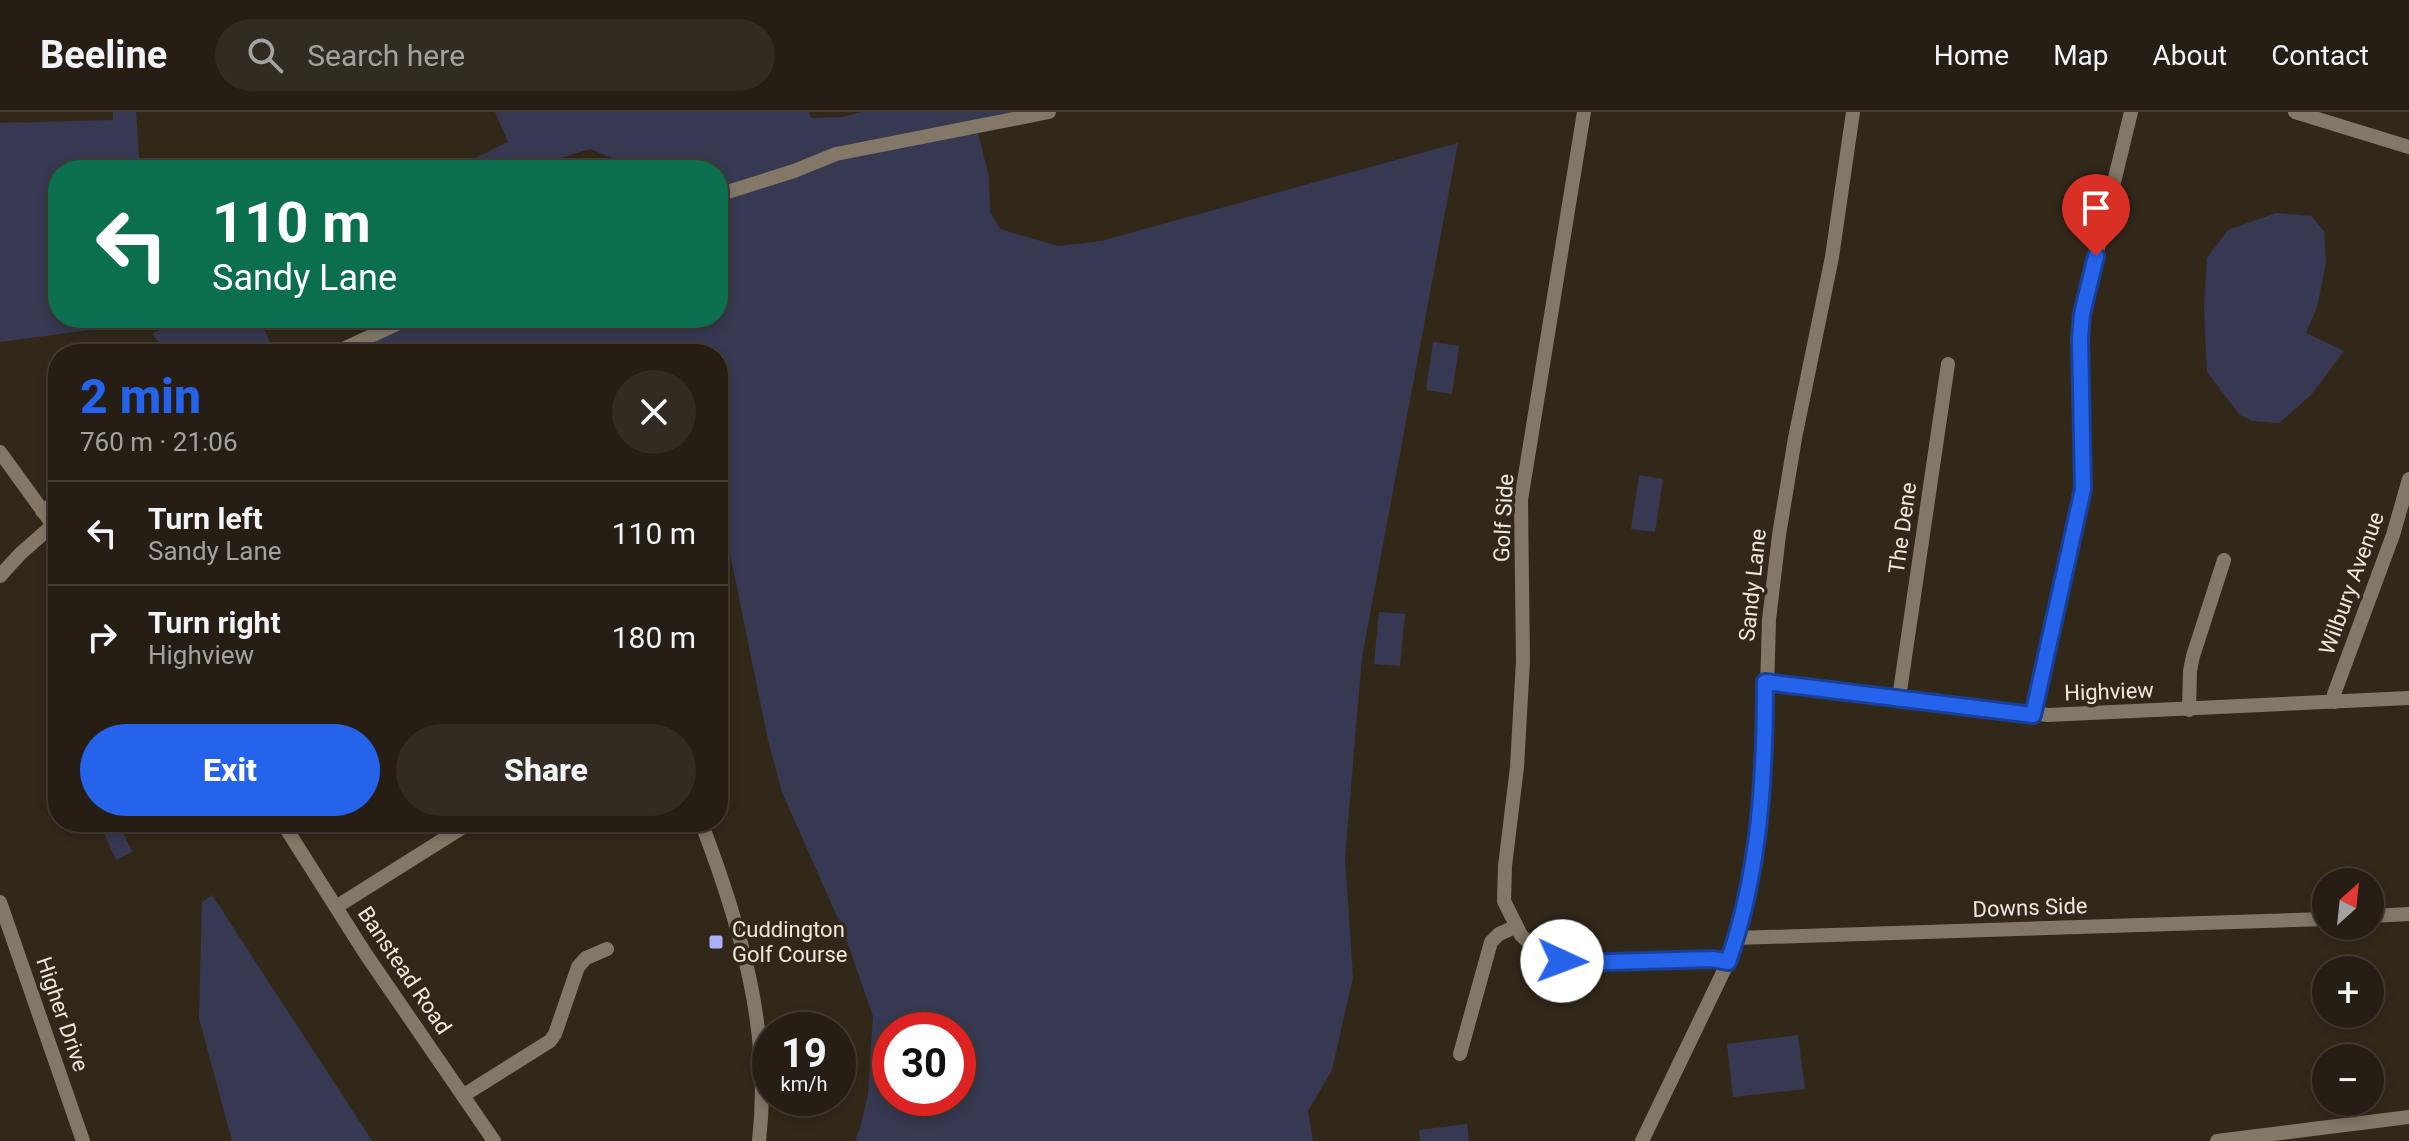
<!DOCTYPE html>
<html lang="en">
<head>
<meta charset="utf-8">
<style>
  body { margin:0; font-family:Roboto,sans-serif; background:#322b22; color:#f1f3f6; height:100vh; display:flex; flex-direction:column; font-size:30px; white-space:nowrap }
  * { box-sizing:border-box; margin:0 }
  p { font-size:26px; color:#a4a2a0 }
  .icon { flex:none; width:44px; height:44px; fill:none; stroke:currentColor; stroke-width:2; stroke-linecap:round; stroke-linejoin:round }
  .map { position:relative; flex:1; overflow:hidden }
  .panel { position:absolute; left:48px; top:232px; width:680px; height:488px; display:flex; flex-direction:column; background:#261e14; border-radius:32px; box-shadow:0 4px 12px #0003,0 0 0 2px #423c34 }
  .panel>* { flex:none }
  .hud { position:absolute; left:48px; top:48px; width:680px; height:168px; border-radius:32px; box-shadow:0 4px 12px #0003,0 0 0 2px #423c34; background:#0b6e4f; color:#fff; overflow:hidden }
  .needle { width:52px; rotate:27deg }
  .controls { position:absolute; left:2312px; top:756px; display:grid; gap:16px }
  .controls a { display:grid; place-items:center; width:72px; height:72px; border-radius:50%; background:#261e14; box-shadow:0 4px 12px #0003,0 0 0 2px #423c34; font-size:40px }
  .speed { position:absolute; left:752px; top:900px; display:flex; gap:16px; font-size:40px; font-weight:700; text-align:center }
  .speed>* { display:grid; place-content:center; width:104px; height:104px; border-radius:50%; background:#261e14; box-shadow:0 4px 12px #0003,0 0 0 2px #423c34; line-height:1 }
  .speed small { font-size:20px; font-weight:400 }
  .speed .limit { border:12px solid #d22; background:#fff; color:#111 }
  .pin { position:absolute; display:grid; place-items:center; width:68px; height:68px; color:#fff; margin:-82px -34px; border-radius:50% 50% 50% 0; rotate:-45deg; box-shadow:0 0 8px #0007 }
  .pin .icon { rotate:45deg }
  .me { position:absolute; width:88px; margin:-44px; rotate:92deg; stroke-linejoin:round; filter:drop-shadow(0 0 6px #0008) }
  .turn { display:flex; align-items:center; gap:28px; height:168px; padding:0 32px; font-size:36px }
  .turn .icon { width:104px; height:104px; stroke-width:2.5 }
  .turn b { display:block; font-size:56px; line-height:68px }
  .round { display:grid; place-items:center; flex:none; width:84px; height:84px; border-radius:42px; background:#322b22 }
  .head { display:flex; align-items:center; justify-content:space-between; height:136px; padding:0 32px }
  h1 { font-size:48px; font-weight:800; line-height:60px; color:#2563eb }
  .primary-button { display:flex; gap:16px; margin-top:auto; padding:16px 32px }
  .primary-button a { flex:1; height:92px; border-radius:48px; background:#2563eb; color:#fff; font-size:32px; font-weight:800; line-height:92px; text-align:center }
  .primary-button a+a { background:#322b22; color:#f1f3f6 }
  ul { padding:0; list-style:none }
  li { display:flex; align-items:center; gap:24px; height:104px; padding:0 32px; border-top:2px solid #423c34 }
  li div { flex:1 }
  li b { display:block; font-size:30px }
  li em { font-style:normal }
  header { display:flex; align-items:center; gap:48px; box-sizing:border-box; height:112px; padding:0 40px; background:#261e14; border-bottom:2px solid #423c34 }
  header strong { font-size:38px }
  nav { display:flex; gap:44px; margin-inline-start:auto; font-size:28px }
  .search { width:560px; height:72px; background:#322b22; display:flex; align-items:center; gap:20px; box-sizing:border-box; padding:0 28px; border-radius:44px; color:#a4a2a0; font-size:30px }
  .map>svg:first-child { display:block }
</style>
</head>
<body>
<header>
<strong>Beeline</strong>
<div class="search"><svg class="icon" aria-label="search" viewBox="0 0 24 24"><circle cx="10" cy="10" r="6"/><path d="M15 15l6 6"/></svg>Search here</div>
<nav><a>Home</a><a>Map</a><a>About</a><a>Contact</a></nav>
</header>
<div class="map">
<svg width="2409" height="1029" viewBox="0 0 2409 1029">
  <rect width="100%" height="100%" fill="#32281a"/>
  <!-- green -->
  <path fill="#373952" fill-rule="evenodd" d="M113 0H136L140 58H58V206H144L143 211 0 230V11L113 8Z
    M495 0H809L811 6 843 5 861 0H1012L967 10 971 23 978 21 989 65 990 100 1000 117 1058 134 1101 129 1458 31 1362 545 1345 746 1353 865 1332 958 1308 999 1313 1029H855L861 1013 868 982 873 904 843 818 782 680 768 628 718 383V242H325L405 206H718V58H622L612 46 590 37 564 45 533 58H450L508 30ZM890 918H958V986H890Z
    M2276 101 2311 104 2324 119 2326 151 2317 195 2306 221 2344 239 2311 283 2279 311 2253 309 2240 303 2207 260 2204 197 2207 146 2228 118Z
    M154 206H259L275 242H168L152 222 161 217Z
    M1433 230 1459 234 1452 282 1426 278Z
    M1639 363 1663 367 1655 420 1631 417Z
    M1379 500 1405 502 1400 554 1374 552Z
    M99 710H119L132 740 116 748Z
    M212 783 369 1024 373 1029H232L199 906 202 790Z
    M1798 923 1805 977 1733 985 1727 932Z
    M1467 1012 1469 1029H1420L1419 1018Z"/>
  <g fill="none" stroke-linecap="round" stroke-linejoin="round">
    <!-- minor -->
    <path stroke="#837867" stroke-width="14" d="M1584 0 1521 388 1523 549 1517 655 1505 754 1504 789 1521 823 1533 835 1551 846 1576 851 1712 847 1728 850
      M2295 0 2409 35
      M718 83 794 59 836 42 1049 0
      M332 242 410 206
      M0 340 58 420
      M42 399 58 389
      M0 464 20 442 53 413
      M1765 570 2048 603 2409 586
      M1899 586 1948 252
      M2335 590 2334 582 2393 423 2409 367
      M2189 598 2190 559 2193 544 2224 448
      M2033 603 2083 377 2082 202 2131 0
      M282 710 365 841 494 1029
      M701 710C740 812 772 919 759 1029
      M0 790 83 1029
      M336 795 471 710
      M2370 804 2409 802
      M1736 826 2326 807
      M1460 942 1491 830 1499 822 1515 815
      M464 983 550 929 555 922 578 855 586 846 607 837
      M1642 1029 1728 850 1742 798 1761 698 1765 647 1769 508 1779 423 1795 326 1832 145 1853 0
      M2217 1029 2409 1005"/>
  </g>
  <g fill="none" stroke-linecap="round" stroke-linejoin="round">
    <!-- route casing -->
    <g stroke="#184099" stroke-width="20">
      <path id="route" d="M1562 849 1576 851 1712 847 1728 850C1760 760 1765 664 1765 570L2033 603 2083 377 2080 227 2082 202 2096 144"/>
    </g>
    <!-- route -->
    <use href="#route" stroke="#2563eb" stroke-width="14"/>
  </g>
  <!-- markers -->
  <rect fill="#acaffb" stroke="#32281a" stroke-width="3" x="708" y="822" width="16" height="16" rx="4"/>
  <g text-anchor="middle" stroke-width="7" stroke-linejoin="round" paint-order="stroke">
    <!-- street labels -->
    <g font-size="22" fill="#efe8df" stroke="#32281a">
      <text transform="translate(1503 406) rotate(-87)" y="8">Golf Side</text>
      <text transform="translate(1902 416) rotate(-82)" y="8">The Dene</text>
      <text transform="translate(2351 471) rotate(-70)" y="8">Wilbury Avenue</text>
      <text transform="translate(1752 473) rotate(-84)" y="8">Sandy Lane</text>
      <text transform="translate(2109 579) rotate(-2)" y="8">Highview</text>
      <text transform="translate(2030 795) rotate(-2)" y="8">Downs Side</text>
      <text transform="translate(405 858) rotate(56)" y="8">Banstead Road</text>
      <text transform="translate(63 902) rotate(71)" y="8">Higher Drive</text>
    </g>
    <!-- poi labels -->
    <g font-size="22" fill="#efe8df" stroke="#32281a" text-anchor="start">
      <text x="732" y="825">Cuddington<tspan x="732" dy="25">Golf Course</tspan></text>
    </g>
  </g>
</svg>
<div class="controls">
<a><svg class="needle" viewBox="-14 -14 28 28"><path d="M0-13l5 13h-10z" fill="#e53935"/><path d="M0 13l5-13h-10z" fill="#a4a2a0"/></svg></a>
<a>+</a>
<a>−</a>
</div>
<div class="speed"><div>19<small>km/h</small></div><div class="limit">30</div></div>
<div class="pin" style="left:2096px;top:144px;background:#d93025"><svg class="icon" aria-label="arrive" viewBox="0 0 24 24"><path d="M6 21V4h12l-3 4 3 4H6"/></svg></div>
<svg class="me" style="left:1562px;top:849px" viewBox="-20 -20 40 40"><circle r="19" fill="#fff"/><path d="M0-13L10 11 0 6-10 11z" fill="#2563eb"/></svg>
<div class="hud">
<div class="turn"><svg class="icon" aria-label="left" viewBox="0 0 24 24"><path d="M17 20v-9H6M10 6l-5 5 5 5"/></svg><div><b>110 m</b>Sandy Lane</div></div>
</div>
<section class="panel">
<div class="head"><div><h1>2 min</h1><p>760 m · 21:06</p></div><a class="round"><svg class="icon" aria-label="close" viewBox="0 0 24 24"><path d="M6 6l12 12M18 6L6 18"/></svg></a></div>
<ul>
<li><svg class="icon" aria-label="left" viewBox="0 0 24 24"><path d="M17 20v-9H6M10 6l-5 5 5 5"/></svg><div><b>Turn left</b><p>Sandy Lane</p></div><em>110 m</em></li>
<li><svg class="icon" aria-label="right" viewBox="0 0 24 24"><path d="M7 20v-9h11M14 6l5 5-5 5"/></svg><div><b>Turn right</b><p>Highview</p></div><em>180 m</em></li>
</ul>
<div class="primary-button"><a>Exit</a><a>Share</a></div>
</section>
</div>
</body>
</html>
